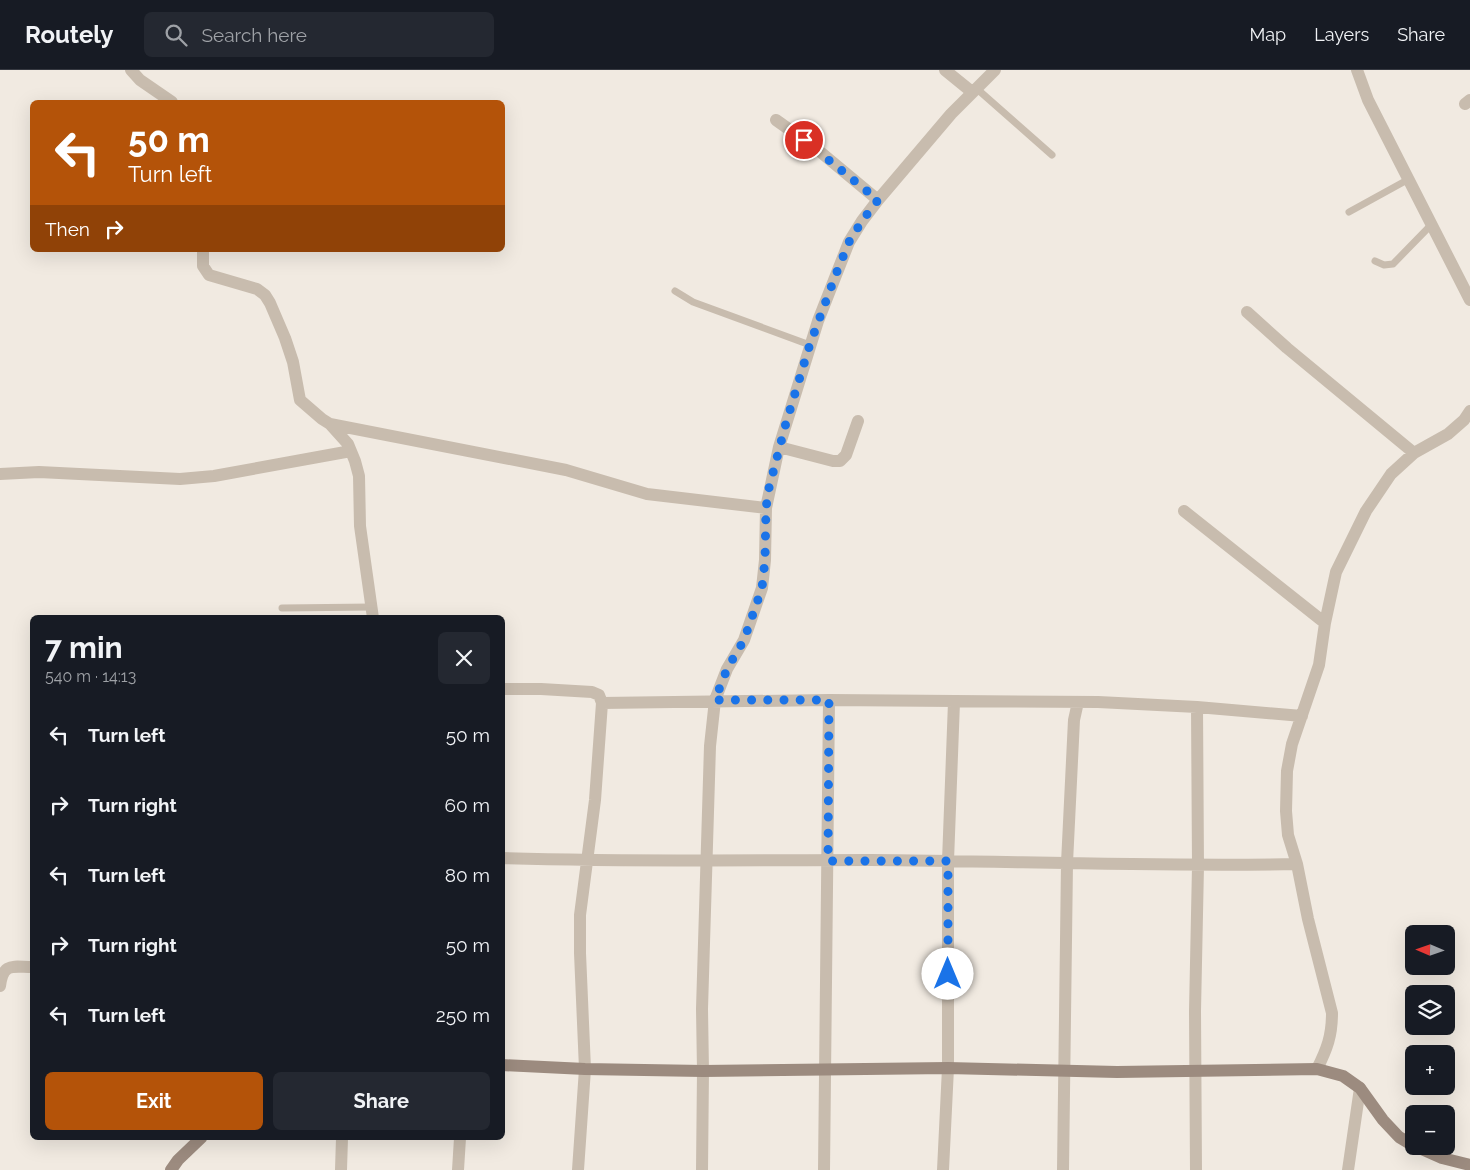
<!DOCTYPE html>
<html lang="en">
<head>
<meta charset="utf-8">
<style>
  body { margin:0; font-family:Raleway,sans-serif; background:#242831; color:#f1f3f6; height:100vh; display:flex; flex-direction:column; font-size:19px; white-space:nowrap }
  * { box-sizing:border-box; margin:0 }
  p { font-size:16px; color:#9ea1a6 }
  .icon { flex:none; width:28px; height:28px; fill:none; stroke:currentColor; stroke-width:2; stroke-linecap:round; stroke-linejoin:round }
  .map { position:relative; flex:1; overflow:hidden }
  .drawer { position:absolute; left:30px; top:545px; width:475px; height:525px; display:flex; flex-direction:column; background:#171b24; border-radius:8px; box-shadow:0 5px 20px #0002 }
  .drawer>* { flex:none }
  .top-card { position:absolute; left:30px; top:30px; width:475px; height:152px; border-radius:8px; box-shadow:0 5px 20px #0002; background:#b45309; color:#fff; overflow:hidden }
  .needle { width:32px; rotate:272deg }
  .fabs { position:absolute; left:1405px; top:855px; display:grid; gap:10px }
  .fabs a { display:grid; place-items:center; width:50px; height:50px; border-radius:8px; background:#171b24; box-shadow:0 5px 20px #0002; font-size:25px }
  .pin { position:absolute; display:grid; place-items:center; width:42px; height:42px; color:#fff; margin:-21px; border:2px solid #fff; border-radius:50%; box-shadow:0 1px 5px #0007 }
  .me { position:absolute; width:55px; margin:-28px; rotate:0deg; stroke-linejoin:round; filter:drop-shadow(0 0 4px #0008) }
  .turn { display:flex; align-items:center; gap:18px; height:105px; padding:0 15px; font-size:22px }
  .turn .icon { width:65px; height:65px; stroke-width:2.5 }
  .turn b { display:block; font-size:35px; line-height:42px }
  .then { display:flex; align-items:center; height:48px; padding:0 15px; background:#0003; gap:10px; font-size:19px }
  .round { display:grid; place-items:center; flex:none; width:52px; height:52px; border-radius:8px; background:#242831 }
  .head { display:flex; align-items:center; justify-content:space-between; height:85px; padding:0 15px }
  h1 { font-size:30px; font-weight:700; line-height:38px }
  .action { display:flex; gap:10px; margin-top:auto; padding:10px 15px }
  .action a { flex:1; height:58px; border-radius:8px; background:#b45309; color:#fff; font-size:20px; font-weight:700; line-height:58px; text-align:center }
  .action a+a { background:#242831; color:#f1f3f6 }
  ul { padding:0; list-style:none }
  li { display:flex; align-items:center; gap:15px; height:70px; padding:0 15px }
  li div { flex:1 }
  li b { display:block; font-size:19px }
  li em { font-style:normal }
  header { display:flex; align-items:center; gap:30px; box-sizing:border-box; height:70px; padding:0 25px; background:#171b24; border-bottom:1px solid #363941 }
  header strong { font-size:24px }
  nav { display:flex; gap:28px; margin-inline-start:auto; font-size:18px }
  .search { width:350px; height:45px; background:#242831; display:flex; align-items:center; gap:12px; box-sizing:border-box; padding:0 18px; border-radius:8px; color:#9ea1a6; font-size:19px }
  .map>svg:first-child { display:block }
</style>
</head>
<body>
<header>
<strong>Routely</strong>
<div class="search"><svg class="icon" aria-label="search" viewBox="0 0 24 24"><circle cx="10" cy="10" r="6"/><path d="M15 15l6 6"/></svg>Search here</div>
<nav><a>Map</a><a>Layers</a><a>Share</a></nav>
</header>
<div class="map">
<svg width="1470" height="1100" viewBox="0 0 1470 1100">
  <rect width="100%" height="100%" fill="#f1eae1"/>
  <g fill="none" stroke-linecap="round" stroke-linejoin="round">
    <!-- lane -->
    <path stroke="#c8bcae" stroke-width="7" d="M976 18 1052 85
      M1349 142 1409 109
      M1375 191 1384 195 1393 194 1432 154
      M675 221 693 232 810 275
      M282 538 372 537"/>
    <!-- street -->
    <path stroke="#c8bcae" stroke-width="12" d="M131 0 140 10 172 32
      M945 0 972 22
      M1357 0 1368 30 1470 230
      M1465 34 1470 30
      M776 50 818 80 878 130
      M203 180V196L209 205 257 219 265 225 270 233 285 268 293 292 300 330 322 349 330 354 348 374 355 391 359 406 360 456 373 548
      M1247 242 1287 278 1414 383
      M330 354 566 400 647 424 766 438
      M779 377 833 391H840L846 385 858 351
      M0 404 39 402 180 409 214 406 351 381
      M1184 441 1325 553
      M502 619H541L592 622 599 625 602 633 595 730 580 845V883L585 999 578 1100
      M602 633 829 630 1098 632 1197 637 1302 646
      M502 788C625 792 747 790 870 790 1012 791 1155 797 1297 794
      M0 916C3 892 13 897 32 897
      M1317 999C1327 979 1332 966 1332 943L1308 849 1297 794 1288 765 1286 741 1287 701 1292 674 1319 595 1325 553 1336 502 1366 441 1391 404 1414 383 1448 364 1464 350 1470 341
      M341 1100 342 1068
      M458 1100 460 1068
      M702 1100 703 1001 702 939 710 676 715 630 727 599 744 570 762 518 765 490 766 438 779 377 818 251 849 172 862 151 878 130 951 44 995 0
      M824 1100 829 630
      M943 1100 948 998V791L954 632
      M1063 1100 1067 793 1074 650 1078 632
      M1196 1100 1195 941 1198 796 1197 637
      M1348 1100 1360 1018"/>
    <!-- secondary -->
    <path stroke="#9c8b7f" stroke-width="12" d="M502 995 585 999 703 1001 948 998 1117 1002 1317 999 1343 1006 1360 1018 1383 1050 1399 1067 1414 1076
      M1415 1076 1442 1088 1470 1095
      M171 1100 178 1090 201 1068"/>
  </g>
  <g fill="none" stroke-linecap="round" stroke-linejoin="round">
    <!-- route -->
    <path stroke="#1a73e8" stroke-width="9" stroke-dasharray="0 16.2" d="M804 70 878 130 862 151 849 172 836 204 810 274 786 353 769 418 766 438 765 490 762 518 744 570 727 599 715 630H829L828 791H948V904"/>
  </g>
</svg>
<div class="fabs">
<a><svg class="needle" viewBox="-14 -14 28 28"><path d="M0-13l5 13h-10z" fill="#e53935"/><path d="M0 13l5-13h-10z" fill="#9ea1a6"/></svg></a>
<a><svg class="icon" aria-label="layers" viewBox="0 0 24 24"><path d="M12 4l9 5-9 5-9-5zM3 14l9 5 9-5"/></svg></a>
<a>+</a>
<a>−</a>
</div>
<div class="pin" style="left:804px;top:70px;background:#d93025"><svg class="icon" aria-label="arrive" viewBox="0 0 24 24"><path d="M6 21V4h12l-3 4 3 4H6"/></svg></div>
<svg class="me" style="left:948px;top:904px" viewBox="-20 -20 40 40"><circle r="19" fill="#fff"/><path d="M0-13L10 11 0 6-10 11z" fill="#1a73e8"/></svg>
<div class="top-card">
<div class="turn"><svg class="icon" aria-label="left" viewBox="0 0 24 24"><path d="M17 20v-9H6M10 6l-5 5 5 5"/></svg><div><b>50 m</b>Turn left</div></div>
<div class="then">Then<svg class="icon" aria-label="right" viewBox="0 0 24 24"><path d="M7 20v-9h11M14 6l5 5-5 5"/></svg></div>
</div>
<section class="drawer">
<div class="head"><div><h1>7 min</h1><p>540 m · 14:13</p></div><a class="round"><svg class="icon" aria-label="close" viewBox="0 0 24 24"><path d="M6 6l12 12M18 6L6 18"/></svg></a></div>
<ul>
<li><svg class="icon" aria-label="left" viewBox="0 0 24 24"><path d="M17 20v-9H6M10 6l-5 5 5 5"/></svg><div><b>Turn left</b></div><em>50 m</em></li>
<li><svg class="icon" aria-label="right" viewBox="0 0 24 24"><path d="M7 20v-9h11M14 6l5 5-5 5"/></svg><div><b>Turn right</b></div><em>60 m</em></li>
<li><svg class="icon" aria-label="left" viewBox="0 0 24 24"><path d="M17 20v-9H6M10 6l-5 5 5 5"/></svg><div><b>Turn left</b></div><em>80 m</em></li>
<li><svg class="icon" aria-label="right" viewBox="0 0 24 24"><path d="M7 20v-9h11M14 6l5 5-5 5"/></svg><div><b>Turn right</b></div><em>50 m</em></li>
<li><svg class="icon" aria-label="left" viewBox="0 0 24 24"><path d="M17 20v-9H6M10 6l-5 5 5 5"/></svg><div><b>Turn left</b></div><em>250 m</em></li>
</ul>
<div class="action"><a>Exit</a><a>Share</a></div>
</section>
</div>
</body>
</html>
